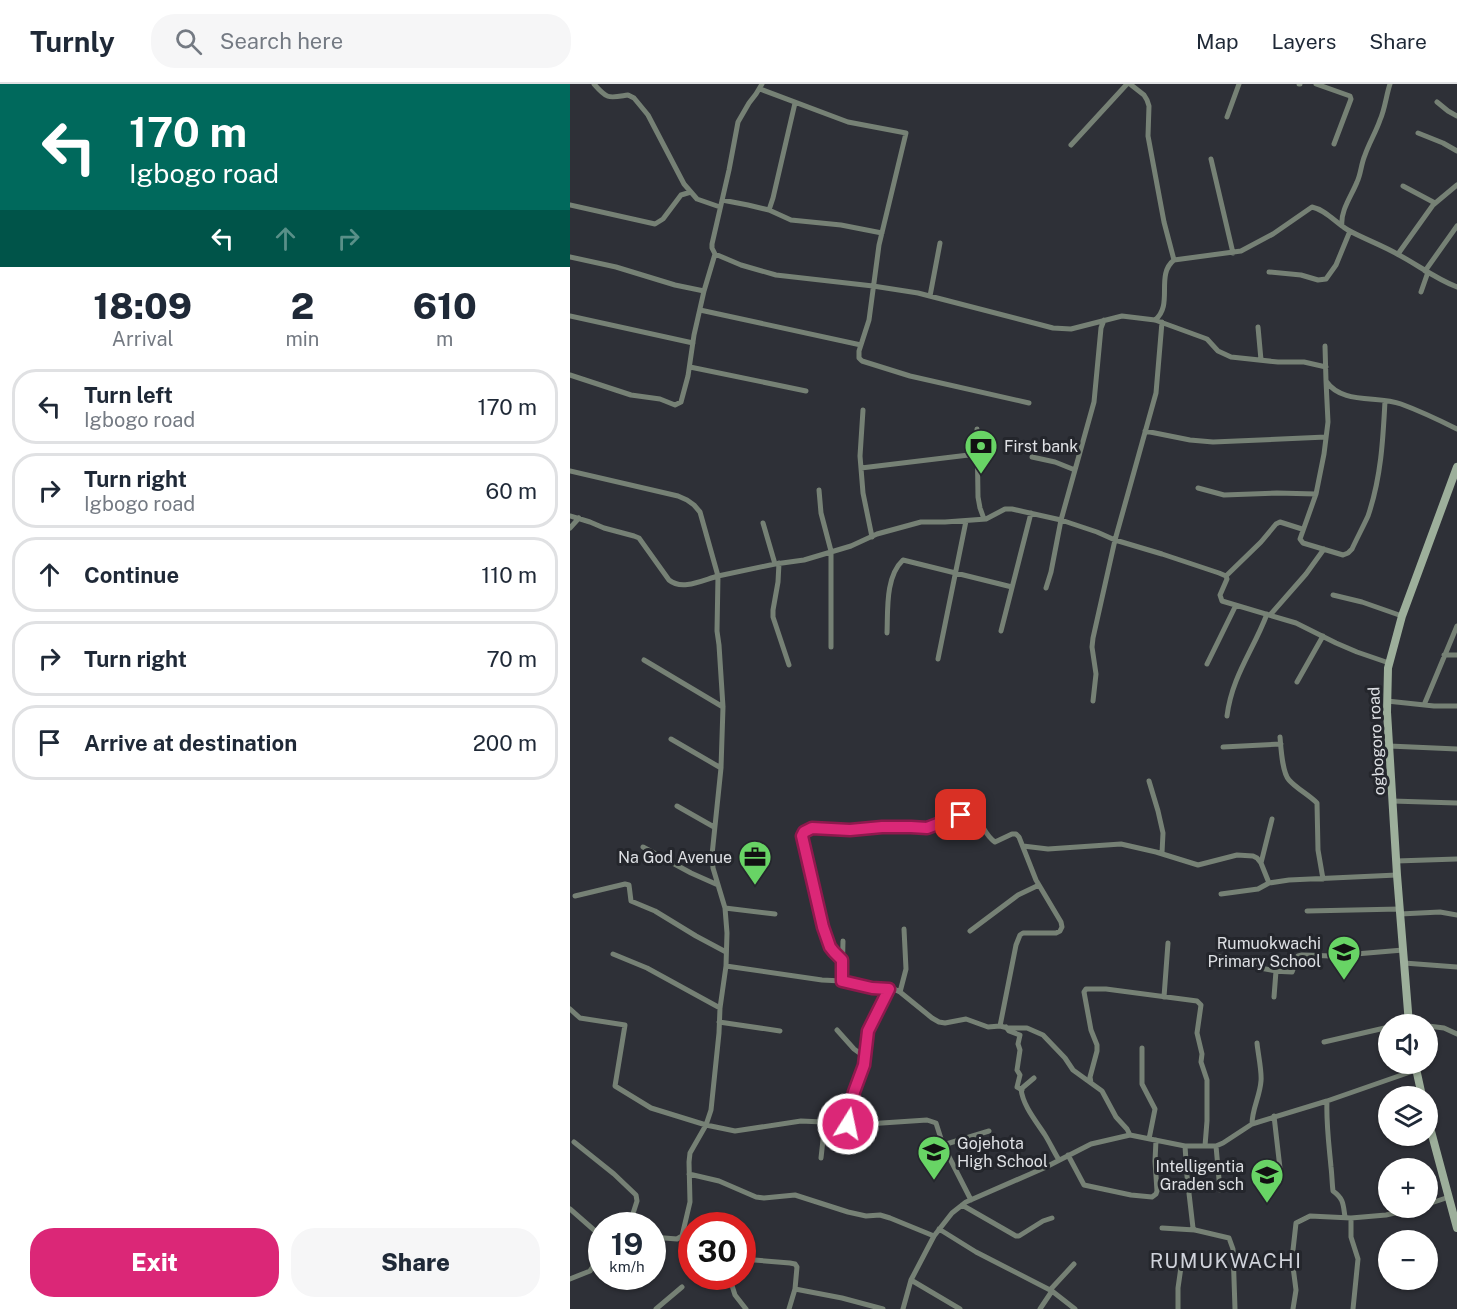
<!DOCTYPE html>
<html lang="en">
<head>
<meta charset="utf-8">
<style>
  body { margin:0; font-family:"Public Sans",sans-serif; background:#f6f6f7; color:#1f2937; height:100vh; display:flex; flex-direction:column; font-size:22px; white-space:nowrap }
  * { box-sizing:border-box; margin:0 }
  p { font-size:20px; color:#747a83 }
  .icon { flex:none; width:33px; height:33px; fill:none; stroke:currentColor; stroke-width:2; stroke-linecap:round; stroke-linejoin:round }
  .map { position:relative; flex:1; overflow:hidden }
  .side { display:flex; flex-direction:column; background:#fff; width:570px }
  .side>* { flex:none }
  .top-card { background:#00695c; color:#fff; overflow:hidden }
  .controls { position:absolute; left:808px; top:930px; display:grid; gap:12px }
  .controls a { display:grid; place-items:center; width:60px; height:60px; border-radius:50%; background:#fff; box-shadow:0 2px 4px #0004; font-size:30px }
  .speed { position:absolute; left:18px; top:1128px; display:flex; gap:12px; font-size:30px; font-weight:700; text-align:center }
  .speed>* { display:grid; place-content:center; width:78px; height:78px; border-radius:50%; background:#fff; box-shadow:0 2px 4px #0004; line-height:1 }
  .speed small { font-size:15px; font-weight:400 }
  .speed .limit { border:9px solid #d22; background:#fff; color:#111 }
  .pin { position:absolute; display:grid; place-items:center; width:51px; height:51px; color:#fff; margin:-26px; border-radius:12px; box-shadow:0 3px 9px #0006 }
  .me { position:absolute; width:66px; margin:-33px; rotate:10deg; stroke-linejoin:round; filter:drop-shadow(0 0 4px #0008) }
  .turn { display:flex; align-items:center; gap:21px; height:126px; padding:0 30px; font-size:27px }
  .turn .icon { width:78px; height:78px; stroke-width:2.5 }
  .turn b { display:block; font-size:42px; line-height:51px }
  .lanes { display:flex; align-items:center; height:57px; padding:0 30px; background:#0003; justify-content:center; gap:30px; direction:ltr }
  .lanes .off { opacity:.35 }
  .eta { display:flex; justify-content:space-evenly; align-items:center; height:102px; text-align:center }
  .eta b { font-size:36px; font-weight:800; line-height:42px }
  .action { display:flex; gap:12px; margin-top:auto; padding:12px 30px }
  .action a { flex:1; height:69px; border-radius:24px; background:#db2777; color:#fff; font-size:24px; font-weight:800; line-height:69px; text-align:center }
  .action a+a { background:#f6f6f7; color:#1f2937 }
  ul { padding:0; list-style:none }
  li { display:flex; align-items:center; gap:18px; height:75px; margin:0 12px 9px; padding:0 18px; border:3px solid #e0e1e3; border-radius:24px }
  li div { flex:1 }
  li b { display:block; font-size:22px }
  li em { font-style:normal }
  header { display:flex; align-items:center; gap:36px; box-sizing:border-box; height:84px; padding:0 30px; background:#fff; border-bottom:2px solid #e0e1e3 }
  header strong { font-size:28px }
  nav { display:flex; gap:33px; margin-inline-start:auto; font-size:21px }
  .search { width:420px; height:54px; background:#f6f6f7; display:flex; align-items:center; gap:15px; box-sizing:border-box; padding:0 21px; border-radius:24px; color:#747a83; font-size:22px }
  main { display:flex; flex:1; min-height:0 }
  .map>svg:first-child { display:block }
</style>
</head>
<body>
<header>
<strong>Turnly</strong>
<div class="search"><svg class="icon" aria-label="search" viewBox="0 0 24 24"><circle cx="10" cy="10" r="6"/><path d="M15 15l6 6"/></svg>Search here</div>
<nav><a>Map</a><a>Layers</a><a>Share</a></nav>
</header>
<main>
<section class="side">
<div class="top-card">
<div class="turn"><svg class="icon" aria-label="left" viewBox="0 0 24 24"><path d="M17 20v-9H6M10 6l-5 5 5 5"/></svg><div><b>170 m</b>Igbogo road</div></div>
<div class="lanes"><svg class="icon" aria-label="left" viewBox="0 0 24 24"><path d="M17 20v-9H6M10 6l-5 5 5 5"/></svg><svg class="icon off" aria-label="ahead" viewBox="0 0 24 24"><path d="M12 20V5M6 11l6-6 6 6"/></svg><svg class="icon off" aria-label="right" viewBox="0 0 24 24"><path d="M7 20v-9h11M14 6l5 5-5 5"/></svg></div>
</div>
<div class="eta">
<div><b>18:09</b><p>Arrival</p></div>
<div><b>2</b><p>min</p></div>
<div><b>610</b><p>m</p></div>
</div>
<ul>
<li><svg class="icon" aria-label="left" viewBox="0 0 24 24"><path d="M17 20v-9H6M10 6l-5 5 5 5"/></svg><div><b>Turn left</b><p>Igbogo road</p></div><em>170 m</em></li>
<li><svg class="icon" aria-label="right" viewBox="0 0 24 24"><path d="M7 20v-9h11M14 6l5 5-5 5"/></svg><div><b>Turn right</b><p>Igbogo road</p></div><em>60 m</em></li>
<li><svg class="icon" aria-label="ahead" viewBox="0 0 24 24"><path d="M12 20V5M6 11l6-6 6 6"/></svg><div><b>Continue</b></div><em>110 m</em></li>
<li><svg class="icon" aria-label="right" viewBox="0 0 24 24"><path d="M7 20v-9h11M14 6l5 5-5 5"/></svg><div><b>Turn right</b></div><em>70 m</em></li>
<li><svg class="icon" aria-label="arrive" viewBox="0 0 24 24"><path d="M6 21V4h12l-3 4 3 4H6"/></svg><div><b>Arrive at destination</b></div><em>200 m</em></li>
</ul>
<div class="action"><a>Exit</a><a>Share</a></div>
</section>
<div class="map">
<svg width="887" height="1225" viewBox="0 0 887 1225">
  <rect width="100%" height="100%" fill="#2e3037"/>
  <g fill="none" stroke-linecap="round" stroke-linejoin="round">
    <!-- street -->
    <path stroke="#768175" stroke-width="5" d="M24 0C38 16 39 14 58 11L64 14 78 31 114 100 127 115 150 123
      M560 0 574 11 577 16 579 22 578 52 594 138 604 176
      M729 0H730
      M746 0 780 12 781 15 764 60
      M190 5 278 38 336 49 309 161 299 236 289 267V274L292 277 340 292 459 319
      M867 18 878 27 887 32
      M657 33 669 0
      M848 49 873 59 887 67
      M501 61 557 0
      M641 75 663 169
      M833 102 865 119
      M152 116 178 121 199 126 221 136 271 141 312 149
      M0 121 85 140 93 135 111 111 121 108
      M199 126 203 114 225 19
      M772 142C770 127 782 111 787 98 791 90 791 80 795 71 799 59 806 48 810 36 815 25 816 12 820 0
      M145 170 171 181 206 191 303 202 348 209 483 244 501 245 552 232 585 236 637 255 648 267 661 273 708 278H734L756 283
      M828 170 863 121 887 101
      M0 173 46 183 105 201 134 207
      M855 187 887 142
      M699 188 731 191 748 196 756 195 766 181 780 147
      M851 208 858 188
      M360 212 370 159
      M130 226 291 261
      M0 232 123 259
      M585 236C604 221 585 191 604 176L671 167 703 150 742 123C756 126 766 139 778 146 794 155 812 161 829 171 848 181 866 195 887 203
      M688 243 691 276
      M755 262 756 297C772 321 808 311 831 320 850 327 869 336 887 345
      M120 283 236 307
      M0 291 61 311 90 315 105 321 111 318 118 292 124 251 134 207 145 170 142 164V160L159 86 168 38 179 19 186 10 192 0
      M756 297 758 338 754 370 746 410 730 455 733 459 773 471 778 469 782 465C787 454 793 443 798 432 811 394 813 356 815 317
      M293 326 290 372 293 409 302 453
      M407 345 408 413 410 424 414 435
      M575 347 620 356 643 358 756 353
      M462 373 485 378 505 386
      M291 384 407 370
      M0 387 108 412 117 416 124 421 130 428 148 492 205 480 234 476 281 462 307 450 351 438H375L416 435 435 425H442L491 436 527 448 545 456 592 470 649 489 656 492 657 495 650 511 652 517 726 539 766 559 787 568 819 579
      M628 404 654 411 707 409 746 410
      M249 406 251 429 261 467V563
      M0 432 20 438 34 444 64 452 69 454 99 496C112 507 133 496 148 492L147 547 149 561 153 623 151 684 142 771 143 784 155 824 157 849 156 882 150 924 149 949 141 1026 136 1041 120 1069 119 1078 120 1118 112 1152
      M193 439 205 480
      M0 444 9 434
      M209 479 208 498 203 526V533L219 581
      M656 492 691 458 706 440 710 438 732 445
      M476 504 481 488 491 436 524 318 531 244 534 236
      M763 511 792 518 832 532
      M700 531 736 490 754 465
      M431 547 461 429
      M317 549C318 527 315 493 333 476L442 503
      M874 571H887
      M368 575C377 529 387 483 396 437
      M74 576 153 623
      M637 580 666 521
      M727 598 753 552
      M523 617 526 590 522 563 523 554 545 456 586 309 592 238
      M817 617 864 622H887
      M854 621 887 542
      M657 632C662 592 683 567 697 530
      M710 653C711 664 712 688 719 696 727 705 738 710 747 719L748 766 753 795
      M101 655 151 684
      M819 662 887 665
      M653 663 711 660
      M579 697 588 727 593 749 592 769
      M822 717 887 719
      M107 722 144 743
      M453 762 478 765 551 760 586 768 628 781 667 771 683 772 687 774 691 779 699 799
      M73 763 121 789 148 801
      M826 777 887 775
      M691 779 702 735
      M651 810 688 805 699 799 719 796 827 791
      M5 812 55 800 59 801 61 817 85 827 126 852 156 868
      M155 824 205 830
      M737 827 830 825
      M830 830 870 828 887 831
      M400 847 448 811 469 801
      M273 857 272 897 302 904 324 905 330 908 362 934 369 938 375 939 396 935 418 943 430 942 438 944H457L473 951 495 974 503 986 532 1007 546 1033 557 1045 560 1051
      M43 870 77 884 150 924
      M649 873C673 879 698 888 722 888L728 872 732 871 762 872 833 866
      M272 876 264 869 257 855 233 759 232 752 234 748 242 744 280 746 312 743H341L357 744 397 729C413 733 412 750 425 758L442 750H446L449 753 466 796 491 838 492 843 490 847 486 849H453L450 851 446 861 430 942
      M834 879 887 883
      M156 882 252 896 272 897
      M330 908 336 885 334 845
      M594 913 598 859
      M704 913 706 887
      M0 925 10 934 55 941 45 1002 81 1024 136 1041 165 1047 231 1037 297 1040 357 1036 366 1039 373 1061 401 1116
      M149 938 210 947
      M858 942 874 944 887 950
      M436 943 439 947 450 951 448 960 450 966 447 986 450 991 447 1003 452 1006
      M267 946 284 965 295 973
      M754 958 819 943
      M572 964V1000L585 1025 579 1055
      M464 994 451 1005C453 1022 466 1037 475 1051 480 1059 484 1068 489 1076
      M521 999 520 993 527 967V961L521 946 514 908 516 905H536L627 917 631 921 627 949 632 970 631 978 637 996V1037L635 1062
      M757 1017C756 1039 759 1061 761 1083 762 1091 762 1099 763 1107 774 1115 773 1120 775 1133
      M282 1021 288 1026 297 1040
      M704 1032 711 1093
      M278 1039 284 1008 294 981 298 947 319 905
      M682 1040C682 1025 690 1012 691 997 692 987 688 970 687 959
      M4 1058 44 1090 66 1111 67 1117 59 1142
      M373 1061 419 1047
      M615 1062 617 1092 623 1144 625 1146
      M646 1062 650 1106
      M498 1071 514 1101 561 1111 582 1113 586 1110 587 1107 585 1077 586 1056
      M251 1074 255 1038
      M119 1090 149 1097 186 1113 194 1114 225 1111 278 1128 296 1132 310 1131 320 1134 364 1152
      M858 1120 879 1113
      M392 1121 446 1152H449L473 1137 482 1134
      M0 1125 32 1153
      M781 1134V1153L788 1175 783 1225
      M592 1144 625 1146 659 1154 663 1165 665 1225
      M369 1145 406 1168 482 1207 505 1225
      M82 1153 107 1155 117 1149 122 1148
      M172 1175 220 1179 225 1180 227 1183 225 1205
      M159 1192 165 1211 176 1225
      M0 1195 20 1187 32 1169
      M341 1196 390 1225
      M480 1206 504 1180
      M86 1225 112 1203
      M219 1225 225 1205 272 1214 313 1225
      M333 1225 341 1196 364 1152 382 1129 396 1118 474 1084 521 1060 560 1051 615 1062H646L653 1059 682 1040 757 1017 846 986
      M470 1225 482 1207
      M608 1225V1204L611 1183
      M723 1225 726 1206 722 1175 726 1139 740 1132 781 1134 816 1131 847 1124"/>
    <!-- secondary -->
    <path stroke="#9daf9b" stroke-width="8" d="M839 940 827 791 817 628 818 584 832 532 887 383
      M845 980 852 1012
      M858 1036 887 1144"/>
  </g>
  <g fill="none" stroke-linecap="round" stroke-linejoin="round">
    <!-- route casing -->
    <g stroke="#8e194d" stroke-width="15">
      <path id="route" d="M278 1040 284 1008 294 981 298 947 319 905 302 904 272 897V876L264 868 260 863 253 843 232 752 234 748 242 744 280 746 312 743H341L357 744 391 731"/>
    </g>
    <!-- route -->
    <use href="#route" stroke="#db2777" stroke-width="10"/>
  </g>
  <!-- icons -->
  <defs>
    <g id="bank-pin" transform="scale(1.725)"><path d="M0 17L-7.5 6A9.5 9.5 0 1 1 7.5 6Z" fill="#68d465" stroke="#24262c"/><path d="M-6-4H6V4H-6ZM0-2.3a2.3 2.3 0 1 0 0 4.6a2.3 2.3 0 1 0 0-4.6Z" fill="#111"/></g>
    <g id="office-pin" transform="scale(1.725)"><path d="M0 17L-7.5 6A9.5 9.5 0 1 1 7.5 6Z" fill="#68d465" stroke="#24262c"/><path d="M-6-3h4V-5.5h4V-3h4V5H-6ZM-1-4.5V-3h2v-1.5ZM-6 0V1H6V0Z" fill="#111"/></g>
    <g id="school-pin" transform="scale(1.725)"><path d="M0 17L-7.5 6A9.5 9.5 0 1 1 7.5 6Z" fill="#68d465" stroke="#24262c"/><path d="M0-5L7-2L0 1L-7-2ZM-4 1L0 2.5L4 1V4Q0 6-4 4Z" fill="#111"/></g>
  </defs>
  <g fill-rule="evenodd">
    <use href="#bank-pin" x="411" y="362"/>
    <use href="#office-pin" x="185" y="773"/>
    <use href="#school-pin" x="774" y="868"/>
    <use href="#school-pin" x="364" y="1068"/>
    <use href="#school-pin" x="697" y="1091"/>
  </g>
  <g text-anchor="middle" stroke-width="6" stroke-linejoin="round" paint-order="stroke">
    <!-- poi labels -->
    <g font-size="16" fill="#dee0e4" stroke="#24262c" text-anchor="end">
      <text x="434" y="368" text-anchor="start">First bank</text>
      <text x="162" y="779">Na God Avenue</text>
      <text x="751" y="865">Rumuokwachi<tspan x="751" dy="18">Primary School</tspan></text>
      <text x="387" y="1065" text-anchor="start">Gojehota<tspan x="387" dy="18">High School</tspan></text>
      <text x="674" y="1088">Intelligentia<tspan x="674" dy="18">Graden sch</tspan></text>
    </g>
    <!-- street labels -->
    <g font-size="16" fill="#dee0e4" stroke="#24262c">
      <text transform="translate(806 657) rotate(-93)" y="6">ogbogoro road</text>
    </g>
    <!-- quarter labels -->
    <g font-size="20" letter-spacing="1.5" fill="#cfd2da" stroke="#24262c">
      <text x="656" y="1184">RUMUKWACHI</text>
    </g>
  </g>
</svg>
<div class="controls">
<a><svg class="icon" aria-label="sound" viewBox="0 0 24 24"><path d="M4 9h4l5-4v14l-5-4H4zM17 9q2 3 0 6"/></svg></a>
<a><svg class="icon" aria-label="layers" viewBox="0 0 24 24"><path d="M12 4l9 5-9 5-9-5zM3 14l9 5 9-5"/></svg></a>
<a>+</a>
<a>−</a>
</div>
<div class="speed"><div>19<small>km/h</small></div><div class="limit">30</div></div>
<div class="pin" style="left:391px;top:731px;background:#d93025"><svg class="icon" aria-label="arrive" viewBox="0 0 24 24"><path d="M6 21V4h12l-3 4 3 4H6"/></svg></div>
<svg class="me" style="left:278px;top:1040px" viewBox="-20 -20 40 40"><circle r="17" fill="#db2777" stroke="#fff" stroke-width="3"/><path d="M0-11L8 9 0 5-8 9z" fill="#fff"/></svg>
</div>
</main>
</body>
</html>
